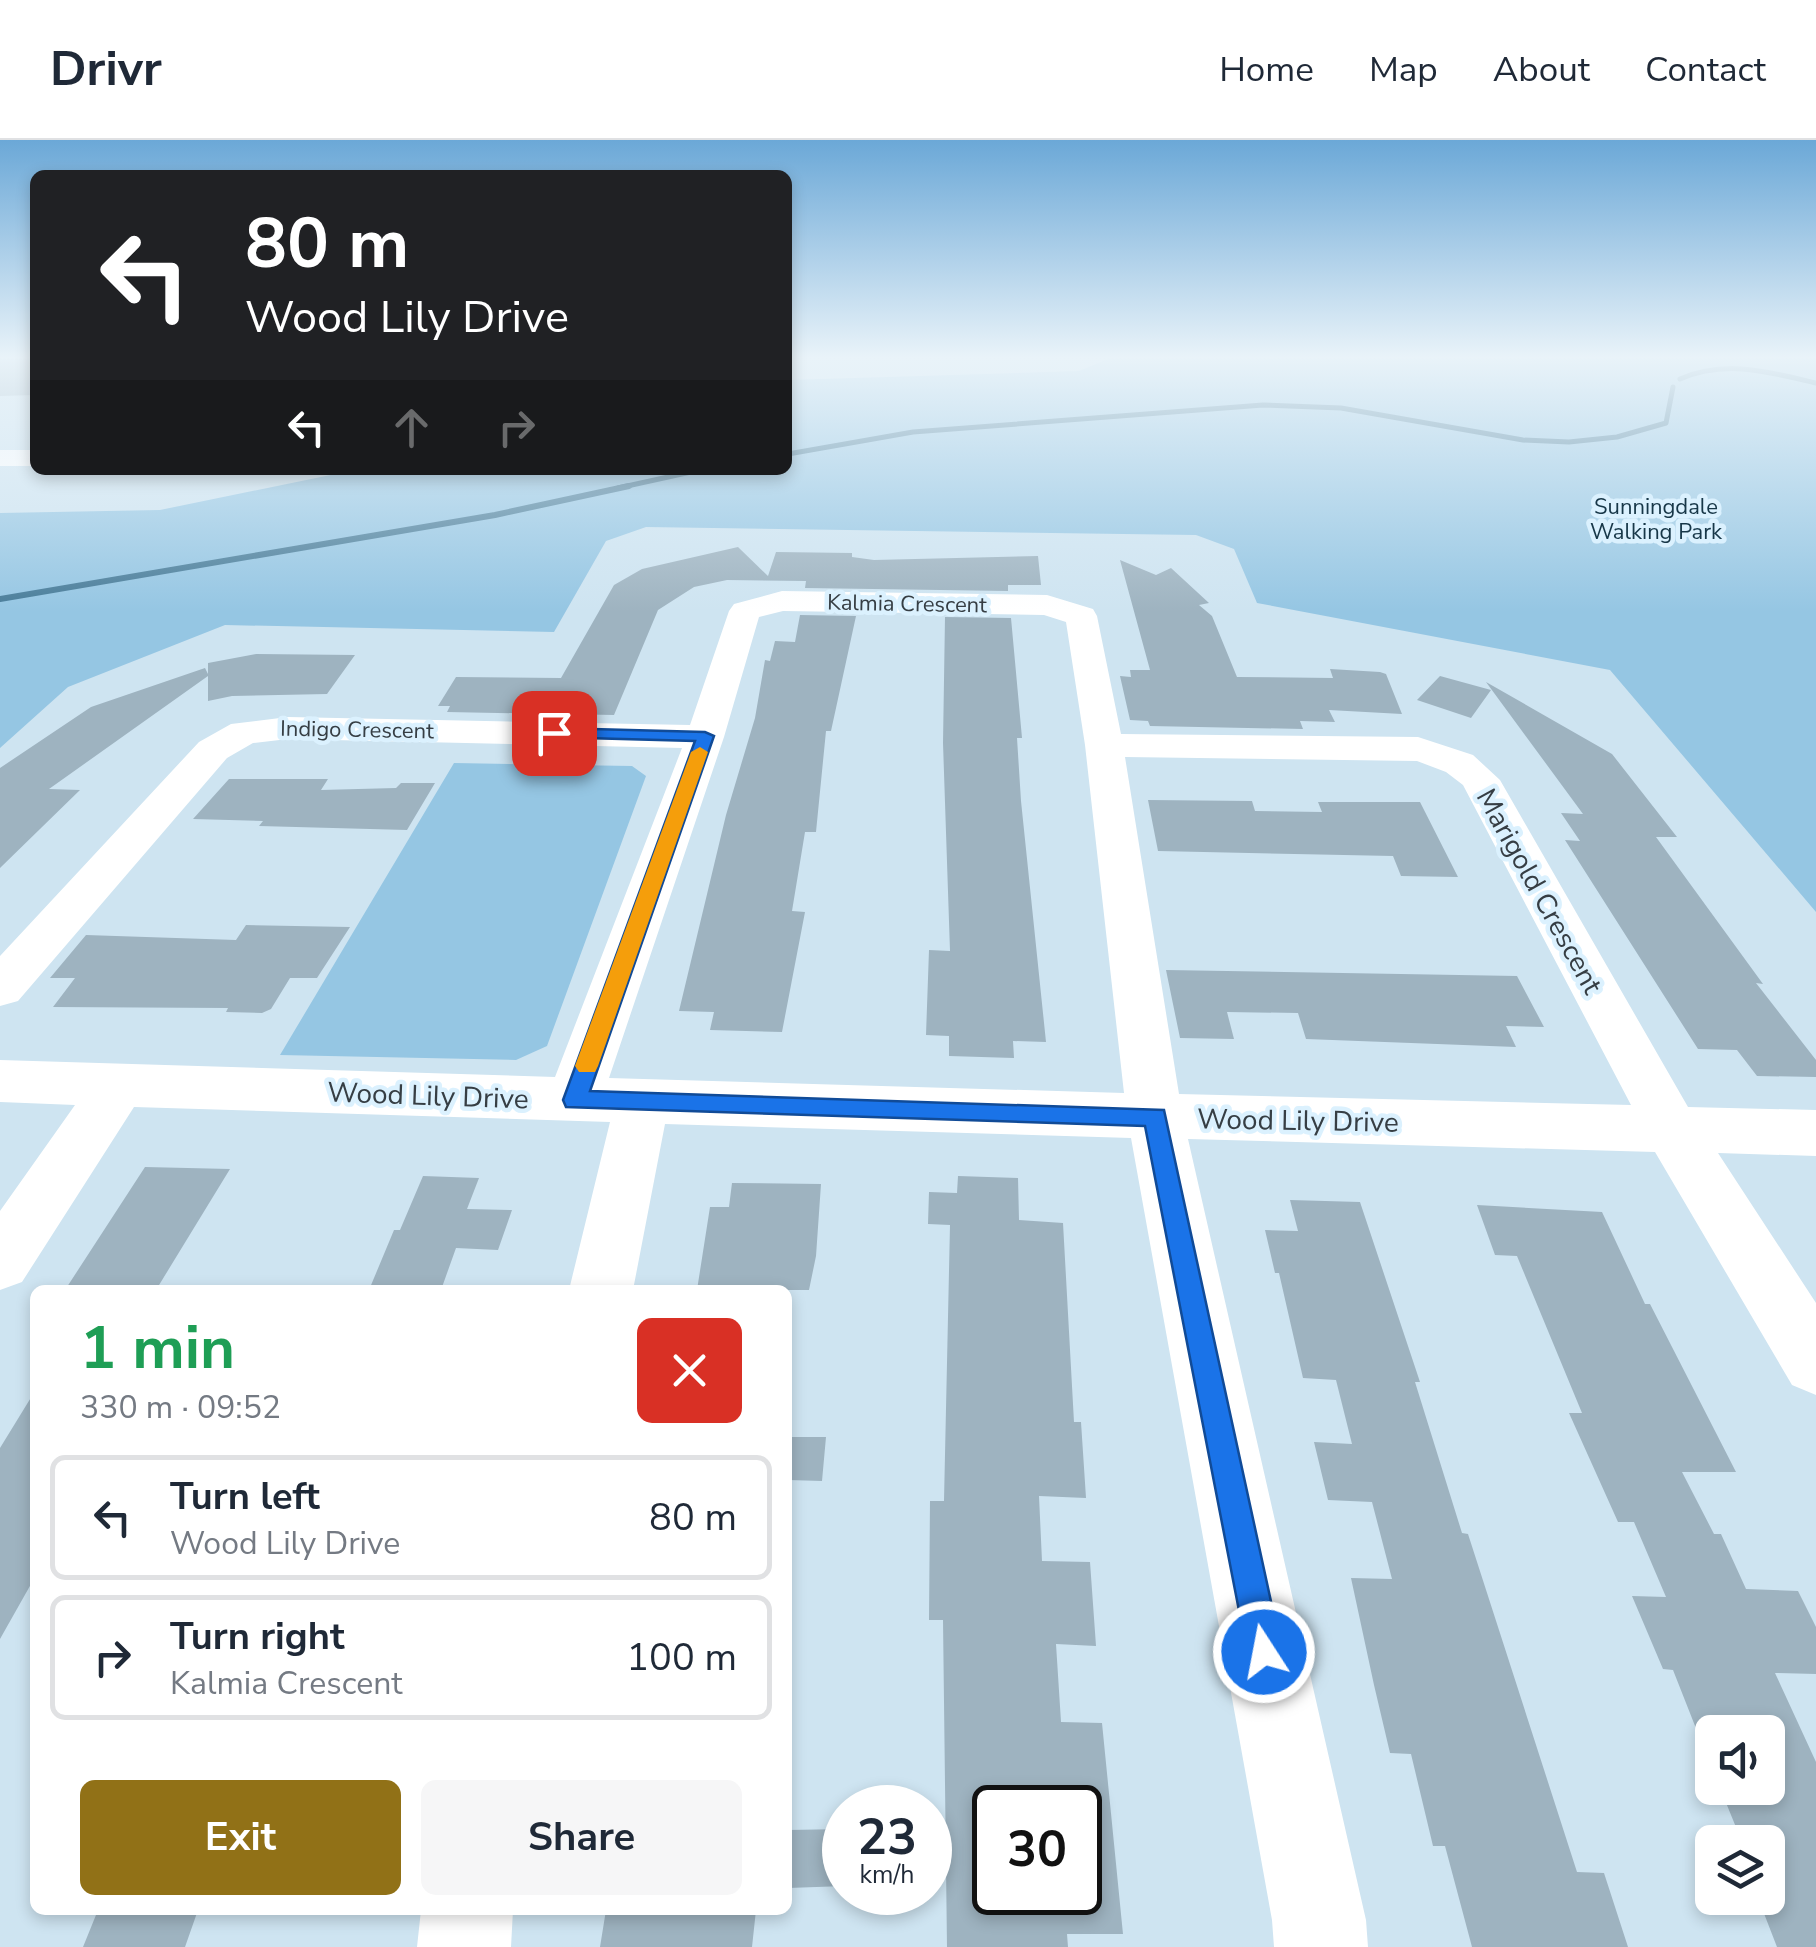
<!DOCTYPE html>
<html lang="en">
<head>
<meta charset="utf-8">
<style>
  body { margin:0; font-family:"Nunito Sans",sans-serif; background:#f6f6f7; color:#1f2937; height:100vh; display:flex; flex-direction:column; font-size:38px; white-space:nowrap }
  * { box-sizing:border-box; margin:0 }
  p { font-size:32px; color:#747a83 }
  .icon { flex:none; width:55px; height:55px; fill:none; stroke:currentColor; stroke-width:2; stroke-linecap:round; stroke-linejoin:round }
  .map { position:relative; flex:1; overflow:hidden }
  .sheet { position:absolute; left:30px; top:1145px; width:762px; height:630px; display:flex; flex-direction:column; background:#fff; border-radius:15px; box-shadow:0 5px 15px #0003 }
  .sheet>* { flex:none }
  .guide { position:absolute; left:30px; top:30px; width:762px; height:305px; border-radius:15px; box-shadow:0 5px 15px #0003; background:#202124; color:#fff; overflow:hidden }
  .fabs { position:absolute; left:1695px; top:1575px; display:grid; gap:20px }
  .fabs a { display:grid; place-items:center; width:90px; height:90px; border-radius:15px; background:#fff; box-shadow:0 5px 15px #0003; font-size:50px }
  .speed { position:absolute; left:822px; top:1645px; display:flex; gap:20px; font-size:50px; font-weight:700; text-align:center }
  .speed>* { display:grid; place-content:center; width:130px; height:130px; border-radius:50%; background:#fff; box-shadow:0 5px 15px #0003; line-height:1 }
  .speed small { font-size:25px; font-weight:400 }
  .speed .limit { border:5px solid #111; border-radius:15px; background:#fff; color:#111 }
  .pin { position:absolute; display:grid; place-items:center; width:85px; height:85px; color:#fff; margin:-42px; border-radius:20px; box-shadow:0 5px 15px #0006 }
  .me { position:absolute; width:110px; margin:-55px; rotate:349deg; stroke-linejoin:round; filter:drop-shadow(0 0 8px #0008) }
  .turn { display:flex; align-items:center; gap:35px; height:210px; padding:0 50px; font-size:45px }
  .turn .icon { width:130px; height:130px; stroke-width:2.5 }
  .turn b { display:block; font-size:70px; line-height:85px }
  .lanes { display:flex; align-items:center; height:95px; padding:0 50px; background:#0003; justify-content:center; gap:50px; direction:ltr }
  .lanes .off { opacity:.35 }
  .round { display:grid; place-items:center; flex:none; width:105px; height:105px; border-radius:15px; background:#f6f6f7 }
  .overview { display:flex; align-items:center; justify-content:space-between; height:170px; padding:0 50px }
  h1 { font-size:60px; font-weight:700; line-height:75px; color:#1e9e55 }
  .primary-button { display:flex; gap:20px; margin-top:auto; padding:20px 50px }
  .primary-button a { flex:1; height:115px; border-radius:15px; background:#917117; color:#fff; font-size:40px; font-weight:700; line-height:115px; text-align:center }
  .primary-button a+a { background:#f6f6f7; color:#1f2937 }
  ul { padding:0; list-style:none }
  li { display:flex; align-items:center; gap:30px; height:125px; margin:0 20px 15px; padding:0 30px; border:5px solid #e0e1e3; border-radius:15px }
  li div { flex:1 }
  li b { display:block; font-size:38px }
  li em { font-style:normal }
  header { display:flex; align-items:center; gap:60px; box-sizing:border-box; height:140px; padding:0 50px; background:#fff; border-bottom:2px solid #e0e1e3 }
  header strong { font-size:48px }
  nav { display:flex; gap:55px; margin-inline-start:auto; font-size:35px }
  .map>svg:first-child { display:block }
</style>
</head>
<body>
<header>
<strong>Drivr</strong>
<nav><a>Home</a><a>Map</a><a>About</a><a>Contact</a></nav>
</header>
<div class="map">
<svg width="1816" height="1807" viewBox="0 0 1816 1807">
  <rect width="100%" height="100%" fill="#cee4f1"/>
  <!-- green -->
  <path fill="#95c6e3" d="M1108 219H1816V772L1610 530 1257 463 1234 409 1196 395 646 387 606 401 554 492 225 485 68 547 0 608V373L160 370 355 330H788V240L1079 231Z
    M454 623 632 626 646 636 547 906 516 920 280 915Z"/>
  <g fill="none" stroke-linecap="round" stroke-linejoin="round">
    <!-- stream-far1 -->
    <path stroke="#487c99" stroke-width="5" d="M1680 239C1726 219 1769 232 1816 243
      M788 314 913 292 1263 265 1341 268 1523 300 1569 302 1617 297 1666 283 1673 247
      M618 348 700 330"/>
    <!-- stream -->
    <path stroke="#487c99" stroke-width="6" d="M0 459 495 375 629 346"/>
  </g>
  <!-- building -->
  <path fill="#9eb3c0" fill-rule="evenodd" d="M0 219H35V255L0 256Z
    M738 407 768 436 776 412 852 413V417L874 420 1038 416 1041 445H1008V451L805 448 806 441 727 440 694 447 658 470 614 575 447 572 450 566H438L456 537 561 538 614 445 642 429Z
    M1120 420 1156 435 1171 428 1209 463 1199 465 1212 476 1237 537 1333 538 1330 529 1380 532 1386 534 1402 574 1329 570 1335 582 1300 581 1303 589 1150 586 1148 581 1130 580 1120 536 1131 537 1130 530H1150Z
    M800 475 856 476 831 591H826L816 692H805L792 771 805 772 782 892 710 890 714 872 679 871 726 675 755 578 765 520 770 521 775 501 795 502Z
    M945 477 1011 478 1022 598H1017L1021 661 1046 902 1013 901 1014 918 949 916V896L926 895 929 810 950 811 943 603Z
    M256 514 355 515 327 554 232 556 208 561V536L49 649 80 650 0 728V628L91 567 205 528 208 534V523Z
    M1440 536 1491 550 1471 578 1417 560Z
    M1486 542 1612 614 1677 697H1656L1763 844 1756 843 1816 920V937L1757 936 1737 910 1698 909 1565 700 1580 701 1561 673 1583 674Z
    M229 639H328L321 650 396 648 401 643H435L407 690 259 686 263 681 193 679Z
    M1148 660 1252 661 1255 671 1322 672 1318 662H1420L1458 737 1401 736 1393 716 1158 711Z
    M246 785 350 787 317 838H290L271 869 262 873 226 872 228 868 53 867 75 838H50L86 795 236 800Z
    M1166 830 1517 836 1544 887 1506 886 1516 907 1306 899 1298 873 1227 872 1234 899 1180 898Z
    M145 1027 230 1029 156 1150H65Z
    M423 1036 479 1038 467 1069 512 1070 498 1110 456 1108 441 1150H369L394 1090H400Z
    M958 1036 1018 1038 1019 1080 1063 1083 1074 1282H1081L1086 1358 1039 1356 1042 1421 1090 1422 1096 1506 1056 1504 1061 1582 1102 1583 1123 1794H1067L1068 1807H947L943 1480H929L930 1361H944L950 1085 928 1084 929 1052 957 1053ZM995 1668H1080V1752H995Z
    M732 1043 821 1044 816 1116 809 1150H697L710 1067H729Z
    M1290 1060 1360 1062 1420 1242H1415L1462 1393 1468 1394 1577 1732 1604 1733 1628 1807H1472L1445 1706H1433L1411 1614 1390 1613 1374 1545 1351 1438 1392 1439 1372 1362 1328 1360 1314 1302 1352 1304 1336 1240 1303 1238 1279 1133H1275L1265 1090 1298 1091Z
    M1477 1065 1602 1072 1645 1164H1650L1736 1332H1682L1714 1394H1721L1746 1449 1798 1451 1816 1487V1534L1775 1533 1816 1622V1807H1777L1758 1758H1768V1702H1742L1720 1648H1768V1592H1712V1629L1673 1530 1663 1529 1632 1456 1666 1457 1634 1382H1618L1569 1273H1582L1517 1116 1495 1115Z
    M35 1251V1437L0 1499V1308Z
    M788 1297H826L822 1341 788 1340Z
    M845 1689V1746L788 1748V1690Z
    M98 1770H198L185 1807H83Z
    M606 1770H756L752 1807H600Z"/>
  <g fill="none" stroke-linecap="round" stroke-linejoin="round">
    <!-- minor -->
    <path fill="#fff" fill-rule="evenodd" d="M0 310H35V326H0Z
      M782 451 1047 455 1093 469 1097 476 1121 594 1418 597 1473 615 1500 640 1688 967 1816 970V1016L1718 1013 1816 1163V1255L1792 1245 1655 1012 1188 999 1366 1780 1368 1807H1274L1272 1780 1131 998 665 984 633 1150H569L610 982 134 967 22 1142 0 1150V1071L75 965 0 962V920L555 937 682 608 288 599 253 603 227 618 18 861 0 866V816L199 602 231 584 288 577 690 585 729 471 734 464ZM783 471 1044 475 1066 482 1085 605 1124 953 609 938 724 597 759 477ZM1125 617 1417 621 1446 632 1463 645 1631 965 1179 954Z
      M421 1770H513L511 1807H417Z"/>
  </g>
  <!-- sky -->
  <linearGradient id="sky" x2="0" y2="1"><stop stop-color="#6ba8d7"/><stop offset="0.46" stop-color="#e9f3f9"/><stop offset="1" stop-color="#e9f3f9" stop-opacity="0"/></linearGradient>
  <rect width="1816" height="472" fill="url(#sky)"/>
  <!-- route -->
  <path fill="#1a73e8" stroke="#114b97" stroke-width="2.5" d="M554 588 705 592 714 596 590 951 1164 970 1282 1512 1277 1525 1264 1530 1252 1525 1247 1512 1145 986 566 967 563 960 695 601 548 597 545 593Z"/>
  <!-- slow -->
  <path fill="#f59e0b" d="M700 607 708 612 598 926 595 932H579L575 926 691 612Z"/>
  <g text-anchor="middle" stroke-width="9" stroke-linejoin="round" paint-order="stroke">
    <!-- far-park labels -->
    <g font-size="22" fill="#173748" stroke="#dbf1fe">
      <text x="1656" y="374">Sunningdale<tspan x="1656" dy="25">Walking Park</tspan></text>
    </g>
    <!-- far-street labels -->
    <g font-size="22" fill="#363e44" stroke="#dbf1fe">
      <text transform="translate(907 463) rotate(1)" y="8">Kalmia Crescent</text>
      <text transform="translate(357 589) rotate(1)" y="8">Indigo Crescent</text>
    </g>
    <!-- street labels -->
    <g font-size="28" fill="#363e44" stroke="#dbf1fe">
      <text transform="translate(1540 751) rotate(61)" y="10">Marigold Crescent</text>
      <text transform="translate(428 955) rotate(2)" y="10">Wood Lily Drive</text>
      <text transform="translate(1298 980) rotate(1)" y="10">Wood Lily Drive</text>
    </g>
  </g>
</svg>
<div class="fabs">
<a><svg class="icon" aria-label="sound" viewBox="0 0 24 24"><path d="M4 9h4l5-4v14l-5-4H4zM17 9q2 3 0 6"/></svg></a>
<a><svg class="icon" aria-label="layers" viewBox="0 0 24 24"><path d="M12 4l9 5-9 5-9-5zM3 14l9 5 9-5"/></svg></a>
</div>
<div class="speed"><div>23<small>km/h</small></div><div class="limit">30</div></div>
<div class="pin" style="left:554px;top:593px;background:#d93025"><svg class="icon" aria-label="arrive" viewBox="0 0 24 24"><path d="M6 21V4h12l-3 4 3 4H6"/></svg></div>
<svg class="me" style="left:1264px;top:1512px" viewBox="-20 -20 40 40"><circle r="17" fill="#1a73e8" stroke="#fff" stroke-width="3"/><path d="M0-11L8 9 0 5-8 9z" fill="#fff"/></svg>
<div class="guide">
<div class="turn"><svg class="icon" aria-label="left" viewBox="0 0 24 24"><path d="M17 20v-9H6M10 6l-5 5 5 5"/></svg><div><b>80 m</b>Wood Lily Drive</div></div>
<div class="lanes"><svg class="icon" aria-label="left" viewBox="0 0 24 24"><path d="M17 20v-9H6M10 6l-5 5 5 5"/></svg><svg class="icon off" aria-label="ahead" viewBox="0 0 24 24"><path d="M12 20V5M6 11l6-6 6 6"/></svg><svg class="icon off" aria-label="right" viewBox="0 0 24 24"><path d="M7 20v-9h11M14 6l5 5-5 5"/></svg></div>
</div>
<section class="sheet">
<div class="overview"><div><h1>1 min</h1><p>330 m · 09:52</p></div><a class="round" style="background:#d93025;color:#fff"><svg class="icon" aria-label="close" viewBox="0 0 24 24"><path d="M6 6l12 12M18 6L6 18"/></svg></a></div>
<ul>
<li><svg class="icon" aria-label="left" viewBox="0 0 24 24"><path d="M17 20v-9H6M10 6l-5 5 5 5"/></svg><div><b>Turn left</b><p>Wood Lily Drive</p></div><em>80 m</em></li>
<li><svg class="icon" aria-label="right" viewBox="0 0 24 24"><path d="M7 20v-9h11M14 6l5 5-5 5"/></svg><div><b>Turn right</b><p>Kalmia Crescent</p></div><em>100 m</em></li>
</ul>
<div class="primary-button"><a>Exit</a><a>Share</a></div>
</section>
</div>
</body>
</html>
